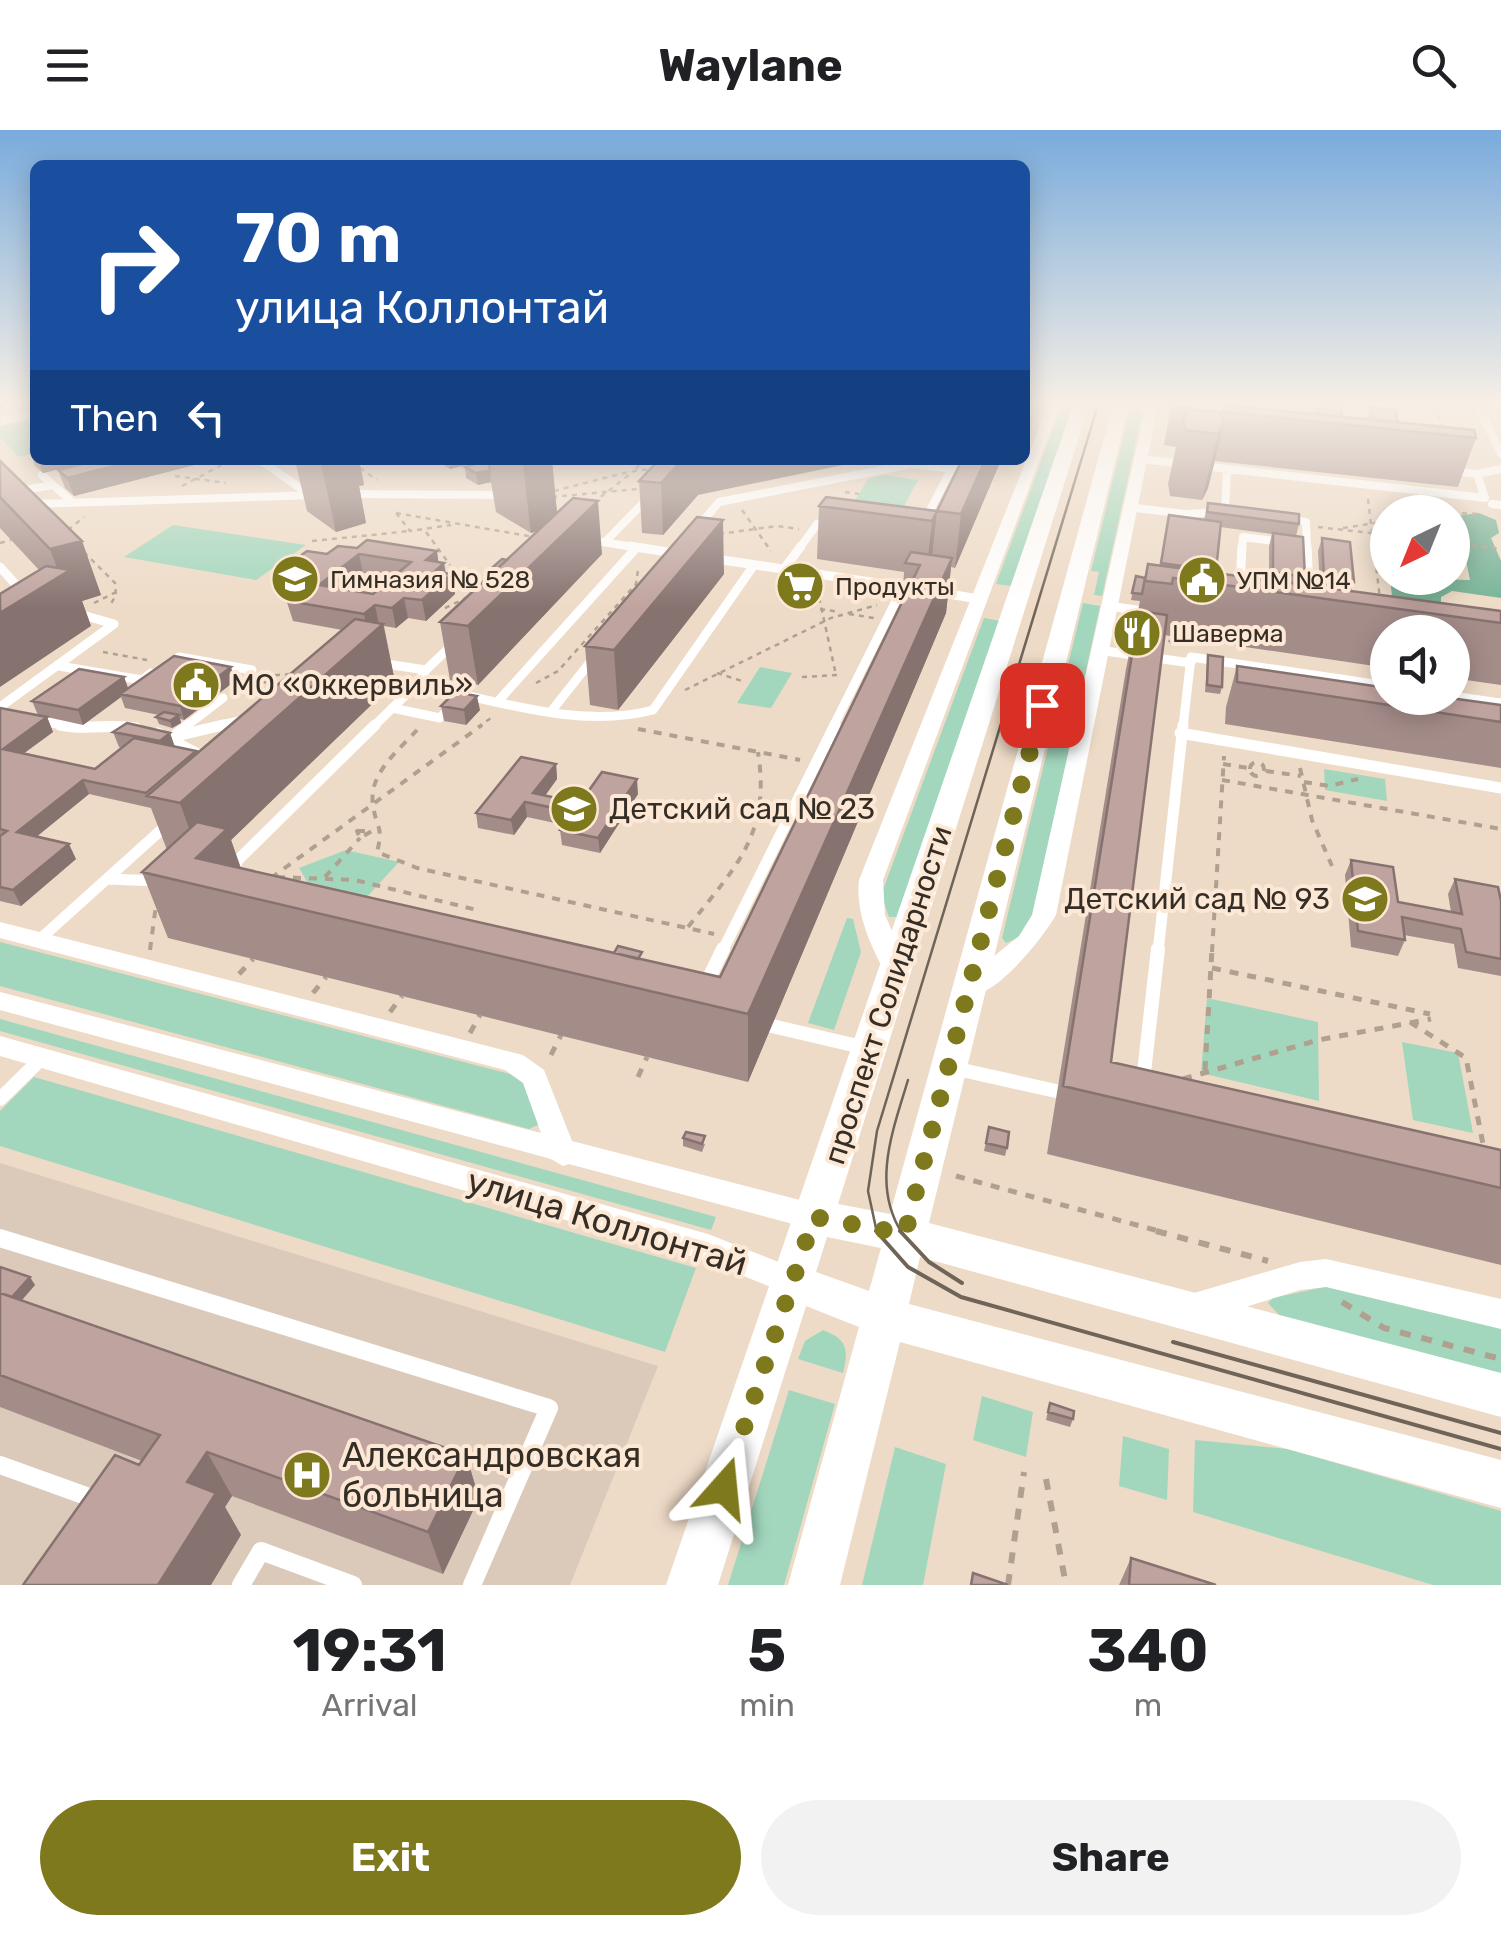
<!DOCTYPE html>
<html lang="en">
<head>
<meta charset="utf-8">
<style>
  body { margin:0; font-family:Rubik,sans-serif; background:#f2f2f2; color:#202124; height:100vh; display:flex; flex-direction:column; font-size:38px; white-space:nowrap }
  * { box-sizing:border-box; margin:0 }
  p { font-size:32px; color:#757577 }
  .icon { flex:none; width:55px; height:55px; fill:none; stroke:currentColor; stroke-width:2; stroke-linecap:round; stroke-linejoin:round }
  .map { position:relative; height:1455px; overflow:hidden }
  .side { display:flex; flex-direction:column; background:#fff; flex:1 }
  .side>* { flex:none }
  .top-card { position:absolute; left:30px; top:30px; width:1000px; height:305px; border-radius:15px; box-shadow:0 5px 25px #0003; background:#1a4fa0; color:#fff; overflow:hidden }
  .needle { width:65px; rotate:223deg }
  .buttons { position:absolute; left:1370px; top:365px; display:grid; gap:20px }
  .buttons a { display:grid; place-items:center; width:100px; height:100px; border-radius:50%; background:#fff; box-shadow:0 5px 25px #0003; font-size:50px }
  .pin { position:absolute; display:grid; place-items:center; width:85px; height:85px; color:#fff; margin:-42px; border-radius:20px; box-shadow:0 5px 15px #0006 }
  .me { position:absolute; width:110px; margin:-55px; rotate:18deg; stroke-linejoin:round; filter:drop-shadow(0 0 8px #0008) }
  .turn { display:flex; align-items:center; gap:35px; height:210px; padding:0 40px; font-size:45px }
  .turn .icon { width:130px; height:130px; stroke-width:2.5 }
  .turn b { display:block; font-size:70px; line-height:85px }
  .then { display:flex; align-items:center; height:95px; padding:0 40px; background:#0003; gap:20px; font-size:38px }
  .eta { display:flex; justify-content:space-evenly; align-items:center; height:170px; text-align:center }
  .eta b { font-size:60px; font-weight:700; line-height:70px }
  .action { display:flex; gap:20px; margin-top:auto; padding:20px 40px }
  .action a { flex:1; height:115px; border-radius:60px; background:#7f791e; color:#fff; font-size:40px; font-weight:700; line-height:115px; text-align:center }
  .action a+a { background:#f2f2f2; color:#202124 }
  header { display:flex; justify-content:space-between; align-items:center; height:130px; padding:0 40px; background:#fff; font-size:45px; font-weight:700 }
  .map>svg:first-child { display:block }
</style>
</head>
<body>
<header><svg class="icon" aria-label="menu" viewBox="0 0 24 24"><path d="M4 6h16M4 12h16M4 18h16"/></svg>Waylane<svg class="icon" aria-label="search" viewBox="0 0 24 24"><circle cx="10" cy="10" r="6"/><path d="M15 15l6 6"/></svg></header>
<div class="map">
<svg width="1501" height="1455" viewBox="0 0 1501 1455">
  <rect width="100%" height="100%" fill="#eedbc7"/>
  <!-- medical -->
  <path fill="#dbcaba" d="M0 1033 658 1236 570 1455H0Z"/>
  <!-- green -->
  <path fill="#a2d7bd" d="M1062 275H1074L1012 456 996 454Z
    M1131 275H1144L1102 466 1094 465 1099 442 1091 441Z
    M35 289V323L19 327 0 308V296Z
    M884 345 918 350 896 391 847 384 868 349Z
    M173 395 306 415 256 450 124 427Z
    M1083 473 1100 476 1034 782 1022 806 1006 813 1002 808Z
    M984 488 1000 491 897 787H889L881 765Z
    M760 537 792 543 771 578 737 573Z
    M1324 639 1385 649 1387 671 1325 660Z
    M346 720 399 732 365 769 310 757 299 738Z
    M847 788 853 789 861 822 834 900 808 893Z
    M0 812 522 947 540 994 529 999 0 856Z
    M1207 868 1318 892 1319 971 1201 943Z
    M0 889 716 1087 711 1100 0 901Z
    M1402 912 1458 923 1473 1003 1413 990Z
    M34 947 696 1138 665 1222 0 1016V981Z
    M1329 1156 1501 1198V1246L1282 1188 1268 1173 1273 1168Z
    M823 1200C847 1209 849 1219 843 1243L798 1229 805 1211Z
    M789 1260 835 1274 784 1455H728Z
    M982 1266 1033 1282 1026 1327 973 1310Z
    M1123 1306 1169 1319 1167 1370 1119 1356Z
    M1195 1310 1288 1319 1501 1381V1455H1433L1193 1382Z
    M895 1317 946 1334 923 1455H862Z"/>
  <!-- forest -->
  <path fill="#74b396" d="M1479 383 1496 390 1499 403 1491 408 1501 431V468L1452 461 1441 467V482L1396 502 1390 448 1470 450 1461 405 1453 393 1456 386Z"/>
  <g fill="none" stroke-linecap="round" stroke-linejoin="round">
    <!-- path-far3 -->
    <path stroke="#afa090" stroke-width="2.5" stroke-dasharray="5 5" stroke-linecap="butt" d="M1436 275 1442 298
      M360 338 377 350
      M636 339 643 330
      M175 346 226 353
      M182 356 231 330
      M554 361 628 342
      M845 362 859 364
      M552 367 637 359
      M1368 369 1380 469
      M593 373 634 341 651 339
      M742 380 771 421
      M396 383 534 407
      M396 383 410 401 451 395
      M1452 383 1481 384
      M1318 397 1388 405
      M1343 398 1388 391
      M68 400 84 387
      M426 402 450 435
      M719 404 777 396 799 399
      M312 411 410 401
      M0 413 11 410
      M1452 413 1501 419
      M84 422 115 453 116 465 109 477
      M817 458 836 545
      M94 473 116 462
      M445 478 468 467
      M820 479 840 482
      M849 484 874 488
      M1160 505 1177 516
      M103 522 147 530
      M717 543 742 551
      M265 546 291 544
      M802 547 838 545
      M263 552 283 555
      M536 553 558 541 636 454 638 440
      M685 560 831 488 877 475
      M478 597 494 586"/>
    <!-- path-far2 -->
    <path stroke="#afa090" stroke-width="4" stroke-dasharray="8 8" stroke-linecap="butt" d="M638 599 800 630
      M417 600C398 621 368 644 373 675 376 698 384 696 377 722L417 738 714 804
      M1250 639a7 7 0 1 1 14 0a7 7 0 1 1-14 0Z
      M1223 634 1248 638
      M1300 638 1312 690 1332 736
      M1266 641 1301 646
      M1222 650 1501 699
      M1304 652 1329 656 1358 649
      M357 701H372L360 708Z
      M277 747 355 750 481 781
      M325 747 360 708
      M271 748 482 595
      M688 797C736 736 771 705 758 622
      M150 820 156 775
      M1212 822 1224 626"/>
    <!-- path-far1 -->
    <path stroke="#afa090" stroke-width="5" stroke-dasharray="9 9" stroke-linecap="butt" d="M1212 838 1430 884
      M239 844 253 829
      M313 863 326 847
      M390 882 402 866
      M1410 892 1466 928 1484 1019
      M470 903 480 885
      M551 925 561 905
      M1205 940 1212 819
      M638 947 647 927
      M1183 949 1318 910 1431 889
      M956 1046 1166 1103"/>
    <!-- path -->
    <path stroke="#afa090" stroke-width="6" stroke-dasharray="11 11" stroke-linecap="butt" d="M1156 1101 1268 1131
      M1342 1172 1384 1198 1501 1229
      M1046 1349 1066 1455
      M1008 1455 1024 1342"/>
    <!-- lane-far4 -->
    <path stroke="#fff" stroke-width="8" d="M1478 275 1501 324
      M1140 329 1184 334
      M260 330 310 365
      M1202 336 1485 368 1477 344
      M1451 341 1477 344 1501 339
      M42 345 71 371
      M18 361 53 355
      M347 364 508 365
      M1492 374 1501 375
      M0 375 318 365
      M1128 377 1186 384 1218 382
      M1225 382 1227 339
      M1286 389 1306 392 1307 419
      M925 390 956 330
      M697 398 719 372 912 334 952 339
      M590 410 646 419
      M605 412 649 367
      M799 419 817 394
      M1242 419 1243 407 1283 412"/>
    <!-- lane-far3 -->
    <path stroke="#fff" stroke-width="9" d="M630 416 680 424
      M1307 416 1309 458
      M709 428 918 459
      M0 437 26 466
      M784 439 801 416
      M1240 458 1242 416
      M936 462 979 469
      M1108 476 1150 482
      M1098 520 1191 533
      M179 527 252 540
      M379 533 426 540 454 513
      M59 536 142 550 151 543
      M426 540 417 554C491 569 578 600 653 580L754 435
      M1452 566 1501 573
      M500 569 637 417
      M0 577 114 494 72 482
      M392 578 440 588 452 575
      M553 579 595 526
      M36 590 73 597
      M109 597H133
      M185 597 223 568
      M212 597 239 591
      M373 597 417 554
      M833 597 903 457
      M1183 597 1191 527 1388 556"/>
    <!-- lane-far2 -->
    <path stroke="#fff" stroke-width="11" d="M60 595C89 601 110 593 136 598
      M158 603 198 624
      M1180 603 1501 658
      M175 605 188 595
      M172 607 223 595
      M234 740 238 730 375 595
      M108 749 158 751
      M39 810 170 692
      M722 822 835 595
      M1158 822 1183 595"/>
    <!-- lane-far1 -->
    <path stroke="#fff" stroke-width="14" d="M705 856 723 819
      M772 896 866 918
      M953 938 1056 961
      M1143 951 1158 819
      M0 969 42 928"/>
    <!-- lane -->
    <path stroke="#fff" stroke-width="18" d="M0 1108 549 1278 472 1455
      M0 1335 100 1371
      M241 1455 261 1421 353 1455"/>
    <!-- street -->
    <path fill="#fff" fill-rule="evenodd" d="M1048 275H1060L883 750 885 785 910 842 906 848H888C872 819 855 784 859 750Z
      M1146 275H1158L1056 785C1042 809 991 875 960 866L956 860 960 854 1019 806 1032 785Z
      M35 279V287L0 295V287Z
      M0 792 523 925 544 940 572 1011 815 1074 826 1078 830 1087 826 1096 815 1100 569 1034 563 1036 551 1029 0 880V862L541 1003 523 953 505 940 0 808Z
      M0 906 708 1104 804 1142 809 1152 804 1162 793 1166 704 1130 0 926Z
      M1326 1129 1501 1169V1199L1326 1157 1300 1160 1194 1193 1183 1188 1178 1178 1183 1168 1194 1163 1300 1132Z"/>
    <!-- secondary -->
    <path fill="#fff" fill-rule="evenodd" d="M1073 275H1089L838 1074 890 1084 1113 275H1129L929 1093 1501 1243V1287L920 1127 909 1174 1501 1330V1378L900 1212 840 1455H788L859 1197 806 1176 718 1455H666ZM827 1107 881 1118 869 1161 816 1142Z"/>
    <!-- tram-far1 -->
    <path stroke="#6f6458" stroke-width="2.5" d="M877 1103 868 1061 877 1001 1098 275
      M902 1103C871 1055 893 1000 908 950"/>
    <!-- tram -->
    <path stroke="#6f6458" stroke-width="4" d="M876 1101 908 1137 961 1167 1501 1319
      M900 1101 929 1132 962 1153
      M1173 1212 1501 1303"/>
    <!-- rail -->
    <path stroke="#6f6458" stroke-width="4" stroke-dasharray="11 11" stroke-linecap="butt" d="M0 276 4 275"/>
  </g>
  <!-- wall -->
  <path fill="#a48c89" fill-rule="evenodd" d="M1171 275H1197L1196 280 1221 285 1224 275 1314 284 1316 275H1318L1342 287 1367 289 1370 277 1398 292 1476 308 1458 357 1215 331 1208 358 1202 370 1170 366 1168 354 1176 317 1164 315Z
    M35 317V330H95L43 343 35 336 28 318Z
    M295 330H359L364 355 359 356 366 393 336 402 307 381Z
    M438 330H552L557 383 602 424 478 555 450 550 440 492 494 442 493 437 507 430 538 401 531 403 496 382 491 352 478 355 466 348 465 337 472 335 470 334 450 339 439 332Z
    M659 330 698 365 663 405 642 403 639 351Z
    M1001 330 955 438 951 437 946 483 748 952 168 808 142 742 167 720 151 678 89 664 37 706 76 729 21 776 0 771V578L38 585 32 571 124 547 128 558 235 551 184 590 180 589 181 593 172 598 159 594 156 587 159 585 125 578 121 567 83 595 47 587 53 602 23 624 95 639 122 618 119 617 113 602 170 603 175 617 197 623 342 500 293 491 285 466 279 465 274 445 327 424 357 418 437 421 438 432 446 443 455 464 426 491 408 488 396 498 384 496 395 552 231 710 241 738 720 847 902 473 904 442 817 429 819 376 937 381 932 425 937 381ZM363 443 392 448 373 464 343 459Z
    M0 331 82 411 101 465 82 471 91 496 0 398Z
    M198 334 74 366 65 358 58 340Z
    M1208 373 1299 394 1296 406 1305 447 1303 454 1320 457 1318 421 1322 408 1354 452 1351 461 1501 481V555L1452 548V502H1388V538L1164 505 1111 932 1501 1020V1135L1047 1024 1126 539 1140 471 1131 470 1136 446 1145 448 1160 435 1169 385 1204 390ZM1220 397 1272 404 1269 416V450L1216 443Z
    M724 444 618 580 590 575 585 516Z
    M787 451 814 455 811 461 786 457Z
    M1208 525 1222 557 1220 564 1205 562Z
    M1237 536 1501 575V638L1225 594 1226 577Z
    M441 576 480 580 466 595 444 591Z
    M556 634 557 649 545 666 580 673 638 664 600 723 562 715 560 700 564 695 527 687 514 705 478 698 476 683Z
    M1351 730 1398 772 1451 782 1448 764 1455 749 1501 771V846L1458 838 1454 814 1404 805 1405 810 1398 826 1351 817 1345 745Z
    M989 997 1007 1018 1005 1026 984 1021Z
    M683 1008 705 1014 702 1022 683 1016Z
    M0 1137 35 1155 21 1171 466 1325 479 1368 443 1444 232 1366 225 1377 241 1405 139 1335 142 1331 0 1277Z
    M1050 1273 1073 1289 1070 1297 1046 1290Z
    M1131 1428 1216 1455H1119Z"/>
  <!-- shaded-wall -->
  <path fill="#86726f" d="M1224 293 1208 358 1202 370 1218 304Z
    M38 330H95L43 343Z
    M138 330H197L198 334 74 366 67 348Z
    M336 330H359L364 355 359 356 366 393 336 402 321 334Z
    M449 330H469L470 334 450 339Z
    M539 330H552L558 394 531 403 523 335Z
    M682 330H867L698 365 663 405 661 353Z
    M985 330H1001L955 438 961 384Z
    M490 340 491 352 478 355 476 343Z
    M598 371 602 424 478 555 468 496Z
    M937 381 931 435 926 445 932 391Z
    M723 390 724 444 618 580 614 520Z
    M82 411 101 465 82 471 91 496 0 557V483L60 446 50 419Z
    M437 421 439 437 444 433 447 449 452 444 455 464 426 491 422 470 426 430Z
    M359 424 363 443 324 475 319 455Z
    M952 428 946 483 748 952V884Z
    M404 468 408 488 396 498 392 478Z
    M375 475 379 495 368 504 364 484Z
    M383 494 395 552 231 710 249 763 196 728 199 726 180 673Z
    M231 537 235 551 184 590 180 576Z
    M124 547 129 561 120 564 121 567 83 595 78 580Z
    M477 566 480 580 466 595 464 580Z
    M179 585 181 593 172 598 170 591Z
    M47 587 53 602 9 634 3 619Z
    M170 603 175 618 165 626 160 611Z
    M556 634 557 649 538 675 533 663Z
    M637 649 638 664 600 723 598 708Z
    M83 650 89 664 24 717 17 702Z
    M525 672 527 687 514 705 511 690Z
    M69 714 76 729 21 776 13 760Z
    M30 1147 35 1155 0 1195V1181Z
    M207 1322 232 1366 225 1377 241 1405 211 1455H158L187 1352Z
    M466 1325 479 1368 443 1444 428 1402Z"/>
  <!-- building -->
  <path fill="#bfa39f" stroke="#86726f" stroke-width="2.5" fill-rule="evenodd" d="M1224 275 1474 300 1476 308 1223 282Z
    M1318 275H1340L1342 287 1319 284Z
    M1370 277 1395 280 1398 292 1374 290Z
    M1188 279 1220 282 1224 293 1218 304 1185 300 1183 289Z
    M99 330H138L67 348 58 340Z
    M315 330H336L321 334Z
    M482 330H488L490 340 476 343 465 337 484 331Z
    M514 330H539L523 335Z
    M659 330H682L661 353 639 351Z
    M962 330H985L961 384 937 381Z
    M0 331 82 411 50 419 0 367Z
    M826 367 937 381 932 391 819 376Z
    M573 368 598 371 468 496 440 492Z
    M1208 373 1299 384V394L1207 382Z
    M1169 385 1221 392 1216 441 1161 433Z
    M697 387 723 390 614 520 585 516Z
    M1273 403 1303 407 1305 447 1273 442Z
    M1322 408 1350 412 1354 452 1324 448Z
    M367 410 437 421 426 430 444 433 434 442 452 444 422 470 404 468 392 478 375 475 364 484 288 471 300 461 283 458 296 449 274 445 307 421 327 424 338 416 357 418ZM359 424 411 432 373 464 319 455Z
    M911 422 952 428 748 884 142 742 197 692 227 699 196 728 720 847 920 435 905 433Z
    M502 429 507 430 498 438 493 437Z
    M1148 434 1501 481V493L1173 448 1172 454 1145 451Z
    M46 436 70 440 0 483V464Z
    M791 445 815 448 811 454 787 451Z
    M1136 446 1145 448 1142 464 1132 463Z
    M1139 481 1167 485 1111 932 1501 1020V1058L1063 956Z
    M355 489 383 494 180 673 147 666Z
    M1208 525 1223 527 1222 557 1207 555Z
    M174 526 231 537 180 576 120 564Z
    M1237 536 1388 558V568H1450L1501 575V592L1237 552Z
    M79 539 124 547 78 580 32 571Z
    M455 562 477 566 464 580 441 576Z
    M0 578 47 587 3 619 95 639 134 608 196 621 146 663 83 650 17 702 69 714 13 760 0 757V706L7 701 0 699Z
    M164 582 179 585 170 591 156 587Z
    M127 593 170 603 160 611 113 602Z
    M521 627 556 634 533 663 580 673 602 642 637 649 598 708 560 700 573 682 525 672 511 690 476 683Z
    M1351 730 1393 737 1398 772 1462 784 1455 749 1498 757 1501 771V829L1466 822 1461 799 1402 787 1405 810 1358 801Z
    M618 816 642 822 638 829 614 823Z
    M989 997 1009 1002 1007 1018 986 1013Z
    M686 1002 705 1006 702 1014 683 1008Z
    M0 1137 30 1147 12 1167 0 1163Z
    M0 1163 466 1325 428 1402 207 1322 187 1352 216 1363 158 1455H23L115 1325 139 1335 160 1305 0 1245Z
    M1050 1273 1074 1281 1073 1289 1048 1282Z
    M1131 1428 1216 1455H1129Z
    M973 1443 1008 1455H971Z"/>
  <!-- sky -->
  <linearGradient id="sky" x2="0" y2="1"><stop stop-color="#79abdc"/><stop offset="0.57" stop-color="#f7efe6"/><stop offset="1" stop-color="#f7efe6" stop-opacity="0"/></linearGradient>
  <rect width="1501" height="479" fill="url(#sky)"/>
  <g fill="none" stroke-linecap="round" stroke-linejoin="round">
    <!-- route -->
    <path stroke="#7f791e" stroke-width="18" stroke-dasharray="0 32.4" d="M724 1358 814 1087 905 1104 1042 575"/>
  </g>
  <!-- icons -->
  <defs>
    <g id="school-disc" transform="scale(2.5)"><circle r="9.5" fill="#7f791e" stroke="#fce8d4"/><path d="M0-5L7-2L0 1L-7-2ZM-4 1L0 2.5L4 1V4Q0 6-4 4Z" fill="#fff"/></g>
    <g id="civic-disc" transform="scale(2.5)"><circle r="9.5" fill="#7f791e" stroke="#fce8d4"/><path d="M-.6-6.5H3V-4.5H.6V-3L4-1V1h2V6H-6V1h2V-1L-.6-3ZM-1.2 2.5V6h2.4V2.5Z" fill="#fff"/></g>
    <g id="supermarket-disc" transform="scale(2.5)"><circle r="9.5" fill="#7f791e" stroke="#fce8d4"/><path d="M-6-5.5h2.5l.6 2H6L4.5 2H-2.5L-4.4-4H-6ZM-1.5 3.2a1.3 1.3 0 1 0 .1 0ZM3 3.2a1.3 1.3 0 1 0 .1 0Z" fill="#fff"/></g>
    <g id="restaurant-disc" transform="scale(2.5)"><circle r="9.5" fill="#7f791e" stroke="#fce8d4"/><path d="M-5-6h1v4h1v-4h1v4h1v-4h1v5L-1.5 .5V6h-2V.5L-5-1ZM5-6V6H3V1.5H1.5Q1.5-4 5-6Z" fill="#fff"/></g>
    <g id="hospital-disc" transform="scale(2.5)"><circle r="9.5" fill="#7f791e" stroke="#fce8d4"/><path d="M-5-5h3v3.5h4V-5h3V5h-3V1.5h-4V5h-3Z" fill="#fff"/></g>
  </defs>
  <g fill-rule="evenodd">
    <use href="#school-disc" x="295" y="449"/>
    <use href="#civic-disc" x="1202" y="450"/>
    <use href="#supermarket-disc" x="800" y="456"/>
    <use href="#restaurant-disc" x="1137" y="503"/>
    <use href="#civic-disc" x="196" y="555"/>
    <use href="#school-disc" x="574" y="679"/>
    <use href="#school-disc" x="1365" y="769"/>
    <use href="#hospital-disc" x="307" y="1345"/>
  </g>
  <g text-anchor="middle" stroke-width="8" stroke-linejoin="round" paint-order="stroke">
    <!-- far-poi labels -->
    <g font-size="25" fill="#352e26" stroke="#fce8d4" text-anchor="start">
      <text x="330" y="458">Гимназия № 528</text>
      <text x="1237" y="459">УПМ №14</text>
      <text x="835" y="465">Продукты</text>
      <text x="1172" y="512">Шаверма</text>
    </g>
    <!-- poi labels -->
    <g font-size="30" fill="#352e26" stroke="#fce8d4" text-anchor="start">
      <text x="231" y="565">МО «Оккервиль»</text>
      <text x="609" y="689">Детский сад № 23</text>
      <text x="1330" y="779" text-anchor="end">Детский сад № 93</text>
    </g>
    <!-- street labels -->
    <g font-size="30" fill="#352e26" stroke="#fce8d4">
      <text transform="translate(888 865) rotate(-72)" y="10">проспект Солидарности</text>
    </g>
    <!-- near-street labels -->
    <g font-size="35" fill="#352e26" stroke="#fce8d4">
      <text transform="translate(607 1092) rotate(17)" y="12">улица Коллонтай</text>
    </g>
    <!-- near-poi labels -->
    <g font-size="35" fill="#352e26" stroke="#fce8d4" text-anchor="start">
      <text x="342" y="1337">Александровская<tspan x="342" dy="40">больница</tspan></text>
    </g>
  </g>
</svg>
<div class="buttons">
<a><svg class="needle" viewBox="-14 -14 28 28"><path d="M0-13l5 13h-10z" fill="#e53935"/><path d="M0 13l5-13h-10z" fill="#757577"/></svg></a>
<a><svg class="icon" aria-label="sound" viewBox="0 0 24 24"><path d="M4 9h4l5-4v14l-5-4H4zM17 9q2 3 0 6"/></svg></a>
</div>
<div class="pin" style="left:1042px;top:575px;background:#d93025"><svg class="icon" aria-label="arrive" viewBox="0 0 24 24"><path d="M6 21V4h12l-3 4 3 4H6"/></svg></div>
<svg class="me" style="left:724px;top:1358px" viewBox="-20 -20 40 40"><path d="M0-17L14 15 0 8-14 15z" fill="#7f791e" stroke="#fff" stroke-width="4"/></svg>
<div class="top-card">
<div class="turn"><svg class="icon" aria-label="right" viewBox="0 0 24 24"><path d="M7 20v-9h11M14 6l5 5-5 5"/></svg><div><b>70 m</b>улица Коллонтай</div></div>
<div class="then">Then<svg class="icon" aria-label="left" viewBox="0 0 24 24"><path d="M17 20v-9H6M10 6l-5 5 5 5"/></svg></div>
</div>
</div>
<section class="side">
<div class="eta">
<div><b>19:31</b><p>Arrival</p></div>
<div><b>5</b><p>min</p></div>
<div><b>340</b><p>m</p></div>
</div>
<div class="action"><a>Exit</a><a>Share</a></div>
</section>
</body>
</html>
